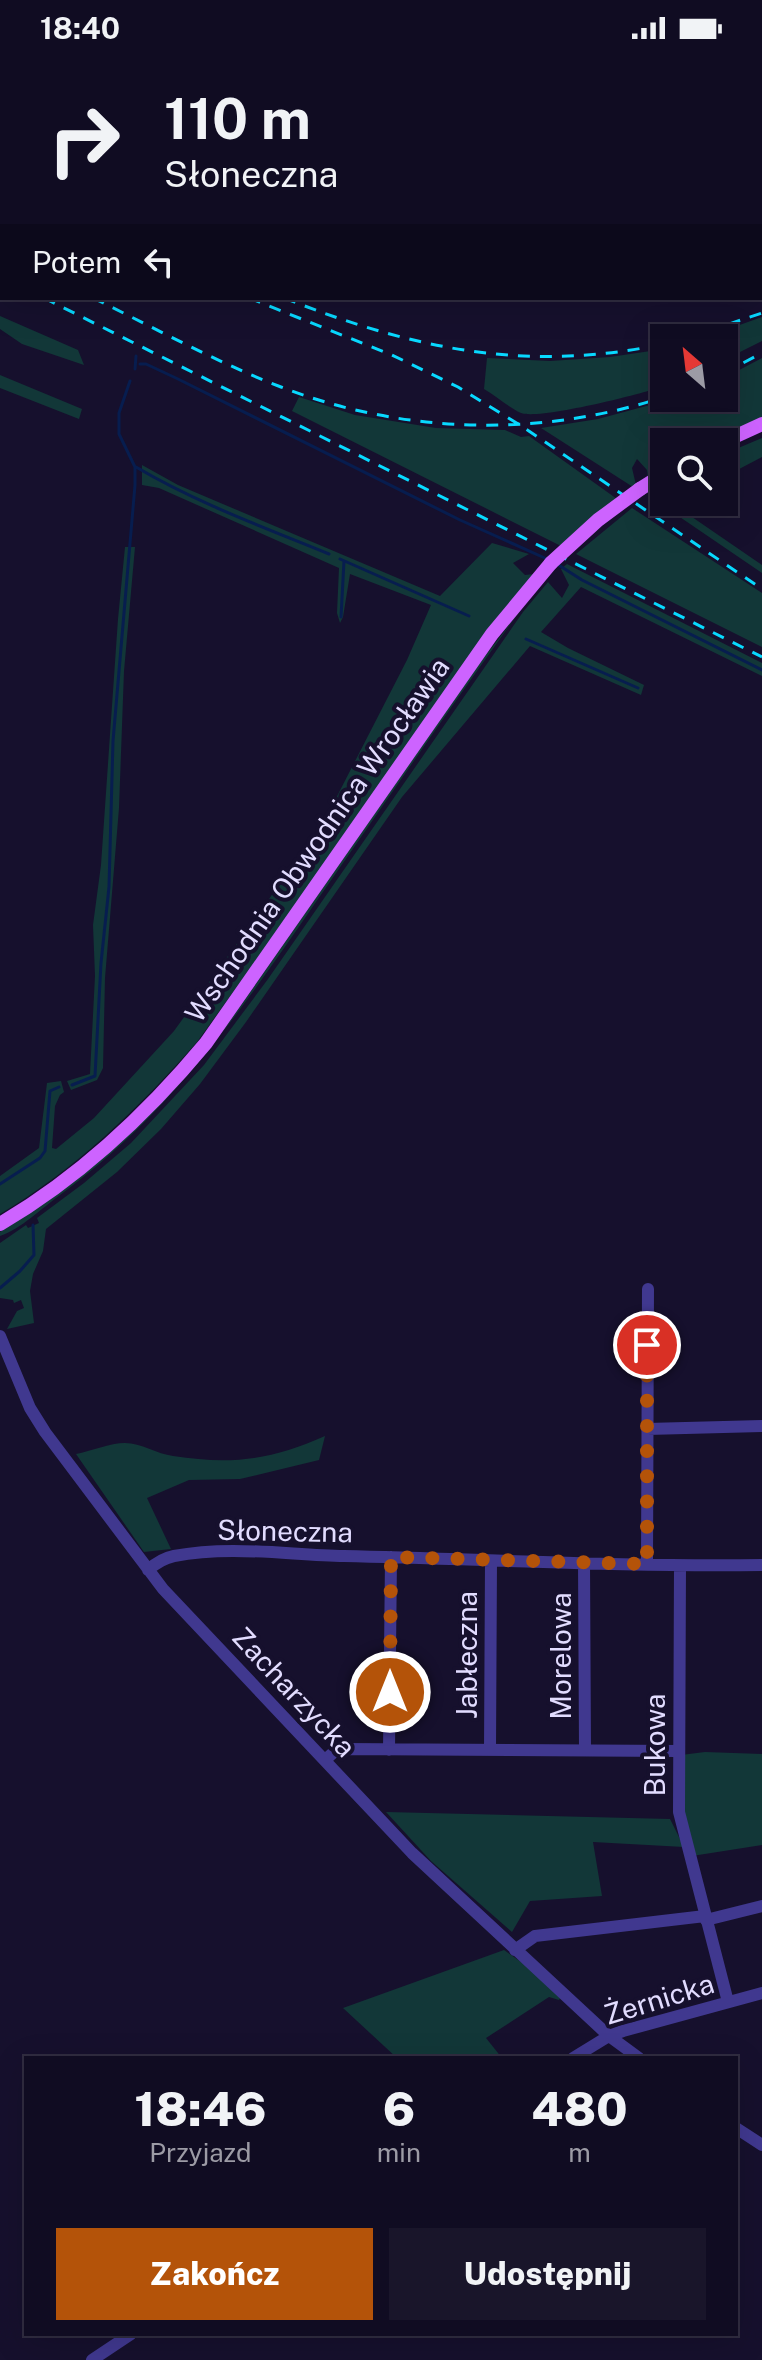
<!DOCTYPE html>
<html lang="pl">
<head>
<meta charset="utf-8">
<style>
  body { margin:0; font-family:"Public Sans",sans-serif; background:#19152a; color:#f1f3f6; height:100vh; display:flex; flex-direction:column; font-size:30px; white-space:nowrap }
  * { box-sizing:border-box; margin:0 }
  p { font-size:26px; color:#9c9ba5 }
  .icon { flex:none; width:44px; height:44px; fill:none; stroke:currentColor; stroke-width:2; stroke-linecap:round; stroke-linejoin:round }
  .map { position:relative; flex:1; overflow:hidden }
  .panel { position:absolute; left:24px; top:2000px; width:714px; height:280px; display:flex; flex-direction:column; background:#100c22; border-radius:0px; box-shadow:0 8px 32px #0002,0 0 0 2px #302c40 }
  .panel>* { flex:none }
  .hud { position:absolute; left:0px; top:0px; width:762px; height:244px; box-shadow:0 8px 32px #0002,0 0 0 2px #302c40; background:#100c22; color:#f1f3f6; overflow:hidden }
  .needle { width:52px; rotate:332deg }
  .fabs { position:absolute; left:650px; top:268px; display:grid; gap:16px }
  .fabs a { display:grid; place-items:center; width:88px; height:88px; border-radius:0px; background:#100c22; box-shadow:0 8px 32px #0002,0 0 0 2px #302c40; font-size:40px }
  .pin { position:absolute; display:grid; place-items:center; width:68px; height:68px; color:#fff; margin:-34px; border:4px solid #fff; border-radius:50%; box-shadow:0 2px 8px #0007 }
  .me { position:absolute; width:88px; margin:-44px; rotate:0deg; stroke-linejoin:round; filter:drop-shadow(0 0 6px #0008) }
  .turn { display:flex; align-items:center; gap:28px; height:168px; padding:0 32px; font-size:36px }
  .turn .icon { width:104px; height:104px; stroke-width:2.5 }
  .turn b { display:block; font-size:56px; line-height:68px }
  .then { display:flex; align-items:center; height:76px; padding:0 32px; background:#0003; gap:16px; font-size:30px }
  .eta { display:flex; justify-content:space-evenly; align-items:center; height:136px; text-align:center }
  .eta b { font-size:48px; font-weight:800; line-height:56px }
  .cta { display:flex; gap:16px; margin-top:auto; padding:16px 32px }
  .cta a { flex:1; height:92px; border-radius:0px; background:#b45309; color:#fff; font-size:32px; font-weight:800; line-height:92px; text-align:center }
  .cta a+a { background:#19152a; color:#f1f3f6 }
  .status { display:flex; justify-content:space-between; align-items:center; height:56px; padding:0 40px; background:#100c22; direction:ltr }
  .status svg { height:22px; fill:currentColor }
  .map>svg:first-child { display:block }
</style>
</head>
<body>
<div class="status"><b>18:40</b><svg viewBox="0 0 49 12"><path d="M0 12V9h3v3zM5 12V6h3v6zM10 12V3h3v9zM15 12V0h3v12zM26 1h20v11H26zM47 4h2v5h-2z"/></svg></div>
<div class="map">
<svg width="762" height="2304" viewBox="0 0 762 2304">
  <rect width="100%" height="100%" fill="#16102d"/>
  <!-- green -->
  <path fill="#123738" d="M0 260 78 294 84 309 22 288 0 273Z
    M762 261V285L724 304V282H703Z
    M664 293V330C642 338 539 364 521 357 508 351 496 340 484 333L487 302 550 305 610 301Z
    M762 302V361L710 386H664V411L648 421 647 414 637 403 632 412 636 429 633 431 541 372 598 363 676 342H724V322Z
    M0 319 82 353 79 363 0 332Z
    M299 341 355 359 436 372 505 374 521 381 529 380 617 443 561 490 292 355Z
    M762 382V401L724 421V398Z
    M142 409 178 429 440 540 492 487 529 498 513 507 525 519 534 518 197 986C139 1052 76 1113 0 1158V1120L39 1092 47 1027 61 1025 64 1036 60 1039 55 1050 52 1092 56 1093 94 1062 174 975 274 836 313 787 407 604 431 549 350 518 343 561 340 567 337 557 339 512 159 432 142 429Z
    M649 440 664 447 682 446 676 450 762 509V517Z
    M632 452 762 537V591L576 498Z
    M125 491H135L124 615 119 752 105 922 103 1012 97 1024 71 1034 67 1025 90 1018 95 920 93 869 101 809 118 563Z
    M567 508 762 607V620L581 531 541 576 568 592 644 629 641 639 530 590 402 741 246 966 200 1028 161 1073 117 1116 46 1173 43 1195 33 1218 30 1235 34 1267 7 1273 17 1255 24 1252 21 1244 14 1247 13 1244 0 1242V1187L26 1169 28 1172 39 1167 37 1162 84 1127 131 1087 204 1009 268 923 523 556 548 526 562 542 569 529 561 513Z
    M520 555C451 650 385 747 318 843 240 956 172 1056 60 1139 42 1152 21 1173 0 1180V1176C87 1122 154 1060 219 981L479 608Z
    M325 1380 319 1404 240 1423 189 1424 147 1442 171 1493 144 1496 76 1398C91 1395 110 1387 125 1387 141 1387 157 1398 173 1400 231 1409 272 1404 325 1380Z
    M705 1696 762 1698V1789L692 1800 682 1751 681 1699Z
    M386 1756 670 1763 684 1791 593 1786 602 1840 530 1845 512 1876 431 1805Z
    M504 1894 528 1911 560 1942 559 1944 549 1941 486 1982 502 2002H397L343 1952Z"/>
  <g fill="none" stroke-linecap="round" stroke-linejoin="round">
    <!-- stream -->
    <path stroke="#071d4f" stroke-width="3" d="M233 2 234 0
      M147 243 148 242
      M140 308H146L178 323 460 464 547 503
      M135 313 136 300
      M136 411C197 447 263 471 329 498
      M340 503 469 560
      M557 508 582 524 762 614
      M341 561 344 505
      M526 583 638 632
      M72 1029 95 1020 101 907 109 831 113 685 135 429V411L119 378V357L130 325
      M0 1128 40 1102 45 1095 50 1035 59 1031
      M0 1232 20 1215 34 1199 33 1169"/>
    <!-- minor -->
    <path stroke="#40388f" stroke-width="12" d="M0 1280 30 1352 45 1376 163 1533 412 1797 609 1980 639 2002
      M647 1373 762 1370
      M584 1506 585 1694
      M647 1508 648 1233
      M680 1510 679 1756 728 1946
      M148 1514C156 1507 164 1502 174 1500 230 1489 288 1499 344 1500 483 1503 623 1511 762 1509
      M490 1693 491 1505
      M389 1694 391 1501
      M325 1704 334 1696 342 1693 678 1695
      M706 1864 762 1850
      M515 1894 535 1880 705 1860
      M573 2002 609 1980 623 1975 762 1937
      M736 2072 762 2089
      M92 2304 131 2278"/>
    <!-- major -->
    <path stroke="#cd63ff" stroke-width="14" d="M723 386 762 368
      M640 433 664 418
      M0 1168C80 1121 147 1058 206 987L492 578 551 507"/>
    <!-- rail -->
    <path stroke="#08d9ff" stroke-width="3" stroke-dasharray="12 10" stroke-linecap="butt" d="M0 129 2 130
      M0 142 2 143
      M0 196 2 197
      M0 220 2 221
      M44 242 762 601
      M93 242C155 272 216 306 281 331 403 378 539 382 664 341
      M249 242 392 299 458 331 523 371 762 533
      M284 242C413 293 526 317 664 288
      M687 282 762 257
      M724 317 762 297"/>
    <!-- major-bridge -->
    <path stroke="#cd63ff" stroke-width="14" d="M551 507 598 464 640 433"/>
  </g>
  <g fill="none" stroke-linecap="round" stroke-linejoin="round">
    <!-- route -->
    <path stroke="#b45309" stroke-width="14" stroke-dasharray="0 25.2" d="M390 1636 391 1501 647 1508V1289"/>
  </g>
  <g text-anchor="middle" stroke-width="8" stroke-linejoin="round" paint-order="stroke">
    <!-- street labels -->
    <g font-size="28" fill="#e2dcff" stroke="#16102d">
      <text transform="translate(317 784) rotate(-55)" y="10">Wschodnia Obwodnica Wrocławia</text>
      <text transform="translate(285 1475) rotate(1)" y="10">Słoneczna</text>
      <text transform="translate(467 1599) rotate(-90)" y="10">Jabłeczna</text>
      <text transform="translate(561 1600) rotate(-90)" y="10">Morelowa</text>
      <text transform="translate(294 1636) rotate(47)" y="10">Zacharzycka</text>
      <text transform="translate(655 1689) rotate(-90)" y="10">Bukowa</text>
      <text transform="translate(659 1943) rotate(-17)" y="10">Żernicka</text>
    </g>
  </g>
</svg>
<div class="fabs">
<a><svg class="needle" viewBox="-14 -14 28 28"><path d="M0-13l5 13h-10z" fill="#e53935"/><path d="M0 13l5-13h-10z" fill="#9c9ba5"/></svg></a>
<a><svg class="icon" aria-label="search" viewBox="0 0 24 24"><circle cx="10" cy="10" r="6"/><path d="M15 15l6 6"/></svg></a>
</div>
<div class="pin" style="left:647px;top:1289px;background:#d93025"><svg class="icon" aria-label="arrive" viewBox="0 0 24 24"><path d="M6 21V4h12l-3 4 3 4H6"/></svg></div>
<svg class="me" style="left:390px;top:1636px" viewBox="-20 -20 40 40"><circle r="17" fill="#b45309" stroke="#fff" stroke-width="3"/><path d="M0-11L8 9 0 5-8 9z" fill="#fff"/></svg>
<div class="hud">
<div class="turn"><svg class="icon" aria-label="right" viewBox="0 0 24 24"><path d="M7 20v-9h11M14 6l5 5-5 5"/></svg><div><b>110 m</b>Słoneczna</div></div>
<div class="then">Potem<svg class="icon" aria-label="left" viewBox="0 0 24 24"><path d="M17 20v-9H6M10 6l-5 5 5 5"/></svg></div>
</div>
<section class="panel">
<div class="eta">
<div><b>18:46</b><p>Przyjazd</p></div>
<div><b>6</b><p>min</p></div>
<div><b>480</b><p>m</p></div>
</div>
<div class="cta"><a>Zakończ</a><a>Udostępnij</a></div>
</section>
</div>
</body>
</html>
